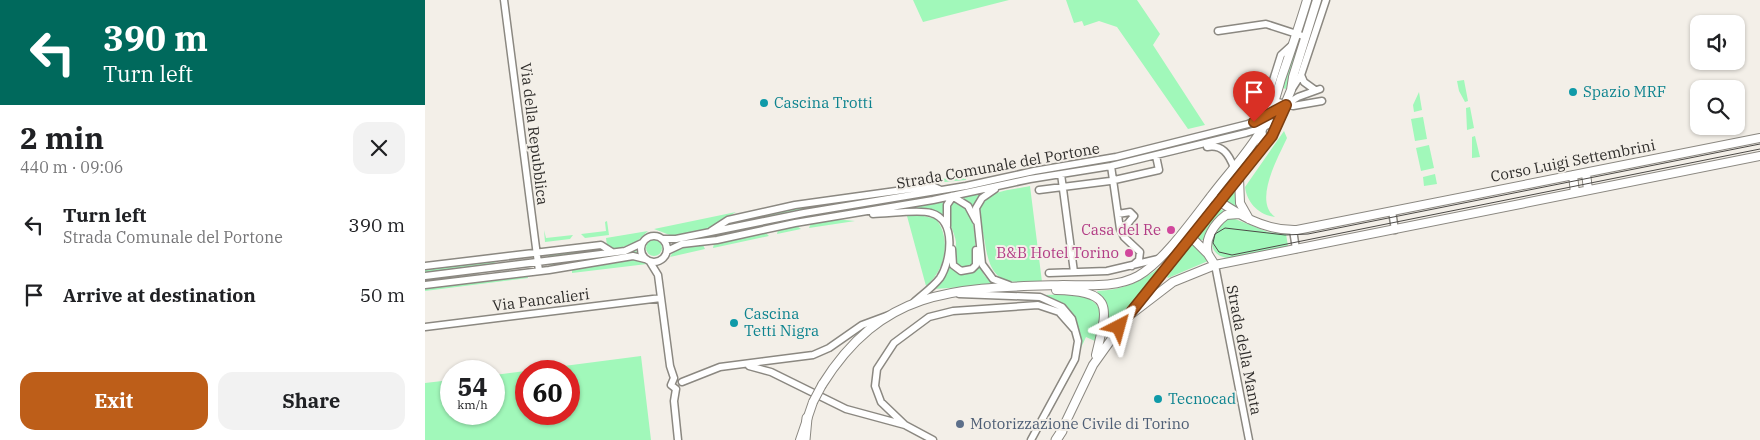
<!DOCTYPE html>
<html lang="en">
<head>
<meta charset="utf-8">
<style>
  body { margin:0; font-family:"IBM Plex Serif",serif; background:#f2f2f2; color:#202124; height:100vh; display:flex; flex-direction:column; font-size:19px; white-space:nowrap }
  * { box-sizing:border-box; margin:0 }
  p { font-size:16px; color:#757577 }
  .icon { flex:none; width:28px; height:28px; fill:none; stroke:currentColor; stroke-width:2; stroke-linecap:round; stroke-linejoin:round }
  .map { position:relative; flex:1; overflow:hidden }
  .sheet { display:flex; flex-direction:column; background:#fff; width:425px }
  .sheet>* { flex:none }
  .hud { background:#00695c; color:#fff; overflow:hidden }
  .fabs { position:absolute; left:1265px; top:15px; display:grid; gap:10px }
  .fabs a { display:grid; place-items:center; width:55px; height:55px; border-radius:10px; background:#fff; box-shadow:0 1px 4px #0004; font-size:25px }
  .speed { position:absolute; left:15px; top:360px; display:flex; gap:10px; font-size:25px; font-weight:700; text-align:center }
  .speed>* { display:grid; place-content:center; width:65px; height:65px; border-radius:50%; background:#fff; box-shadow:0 1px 4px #0004; line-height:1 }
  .speed small { font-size:12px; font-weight:400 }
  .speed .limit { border:8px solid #d22; background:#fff; color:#111 }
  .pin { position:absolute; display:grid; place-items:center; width:42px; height:42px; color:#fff; margin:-51px -21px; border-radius:50% 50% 50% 0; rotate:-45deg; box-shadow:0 0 5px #0007 }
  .pin .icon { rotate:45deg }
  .me { position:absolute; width:55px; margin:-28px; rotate:39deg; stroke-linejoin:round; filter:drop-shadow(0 0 4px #0008) }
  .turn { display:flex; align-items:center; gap:18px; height:105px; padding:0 20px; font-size:22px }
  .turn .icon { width:65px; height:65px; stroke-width:2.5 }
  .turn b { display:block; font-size:35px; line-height:42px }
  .round { display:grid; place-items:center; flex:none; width:52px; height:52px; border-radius:15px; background:#f2f2f2 }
  .overview { display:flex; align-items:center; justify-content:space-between; height:85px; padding:0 20px }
  h1 { font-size:30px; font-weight:700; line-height:38px }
  .primary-button { display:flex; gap:10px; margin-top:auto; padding:10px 20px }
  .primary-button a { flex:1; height:58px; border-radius:15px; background:#bd5e19; color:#fff; font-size:20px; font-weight:700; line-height:58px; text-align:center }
  .primary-button a+a { background:#f2f2f2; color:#202124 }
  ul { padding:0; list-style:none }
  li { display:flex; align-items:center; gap:15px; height:70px; padding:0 20px }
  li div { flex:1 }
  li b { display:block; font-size:19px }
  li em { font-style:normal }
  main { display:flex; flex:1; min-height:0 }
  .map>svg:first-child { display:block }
</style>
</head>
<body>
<main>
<section class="sheet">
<div class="hud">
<div class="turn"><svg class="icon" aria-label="left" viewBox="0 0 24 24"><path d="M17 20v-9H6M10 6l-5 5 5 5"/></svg><div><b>390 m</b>Turn left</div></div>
</div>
<div class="overview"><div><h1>2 min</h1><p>440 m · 09:06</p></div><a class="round"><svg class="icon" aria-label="close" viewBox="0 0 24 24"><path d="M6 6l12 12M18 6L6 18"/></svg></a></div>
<ul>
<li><svg class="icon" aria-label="left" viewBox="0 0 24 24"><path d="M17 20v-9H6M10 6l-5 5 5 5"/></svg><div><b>Turn left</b><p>Strada Comunale del Portone</p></div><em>390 m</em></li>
<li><svg class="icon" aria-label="arrive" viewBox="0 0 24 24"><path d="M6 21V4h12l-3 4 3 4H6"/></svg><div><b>Arrive at destination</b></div><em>50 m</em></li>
</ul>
<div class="primary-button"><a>Exit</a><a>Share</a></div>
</section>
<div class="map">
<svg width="1335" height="440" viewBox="0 0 1335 440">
  <rect width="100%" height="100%" fill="#f3efe8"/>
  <!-- green -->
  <path fill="#a1f8ba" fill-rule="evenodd" d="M488 0H584L498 22Z
    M641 0H712L735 34 728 45 780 125 763 129 692 27 674 21 659 26 657 21 649 23Z
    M873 41 876 42 861 89 858 88Z
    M1039 80 1043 101 1040 102 1034 91 1032 81Z
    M994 92 997 110 989 112 988 105Z
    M1045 107 1049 128 1042 130 1041 108Z
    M998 117 1002 139 990 141 986 119Z
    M859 131 862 138C853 158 828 201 850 217 834 215 822 203 820 187Z
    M803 133 804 136 687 164 598 178 616 173 688 161Z
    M1050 136 1055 157 1047 158V137Z
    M1004 145 1009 168 996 171 991 148Z
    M1010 174 1012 184 999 186 998 177Z
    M540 176 541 180 509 183V180Z
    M605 186 617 282C580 283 566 284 560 243 558 232 555 220 555 208 562 189 588 190 605 186Z
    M811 188V200L815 211 801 201Z
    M558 192 548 209 538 198V197Z
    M470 194 471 195 294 227 303 222 374 207Z
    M508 194 509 197 284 239 263 241 364 218Z
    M530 199C534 203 540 206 543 210 550 220 553 256 547 266L539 268 532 266C528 257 531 252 531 242 529 227 517 218 527 200Z
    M520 202 518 217 504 209H475Z
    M795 209 801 212 780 240H774L773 236Z
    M311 212 281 230 250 237 229 229Z
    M494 215 511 219C527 239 520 271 501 286L482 216Z
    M805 217 843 232 861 234 863 246 803 258C777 255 787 225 805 217Z
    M410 219 430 221 384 228 386 223Z
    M182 221 184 235 160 238 156 234 181 231 180 222Z
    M372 226 376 229 352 234 353 230Z
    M119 230 121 238 148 235 145 239 120 242Z
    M223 231 210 243 188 250 182 246 181 238Z
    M341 233 344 236 288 248 289 243Z
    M221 248a8 8 0 1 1 16 0a8 8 0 1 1-16 0Z
    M767 244 782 257 783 261 743 278 742 277Z
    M278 245 280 249 245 257C251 244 266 246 278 245Z
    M174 247 181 251 124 257 123 253Z
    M211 249 212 254 125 265 124 263 202 253Z
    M78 259 64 265 0 273V269Z
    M209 259 222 264 147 273V269Z
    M524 261 536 272 554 263 559 275 568 285 509 289Z
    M736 266 688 327 682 325 681 309 672 291C698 290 716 282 736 266Z
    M102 274 103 278 0 291V287Z
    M657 294C681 307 679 318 670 341L661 337 654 352C655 324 645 305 618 295Z
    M216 356 226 440H0V383L26 380V414H69V375ZM101 371H144V414H101Z"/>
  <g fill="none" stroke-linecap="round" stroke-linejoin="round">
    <!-- minor casing -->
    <g stroke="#8b8881" stroke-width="9">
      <path id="minor" d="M79 0 114 271
        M793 31 841 24 881 37
        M876 75 879 82 890 90
        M845 89 849 101 868 106 897 101
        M867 89 876 75 901 0
        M831 120 838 112 856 55 867 45
        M782 147C797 144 804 154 809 168
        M833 152 838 135 837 128
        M686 166 695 229 699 228 709 216 705 212 693 214
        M636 174 649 272
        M570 189 557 198 551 208 557 264 568 279 584 285
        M614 190 685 181 734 170 731 156
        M527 196 543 206 551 221
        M967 211 970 230
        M448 214C463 214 494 209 506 213 532 220 526 261 515 278 508 287 498 294 489 302
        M522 226V205L528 196
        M695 229 699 237 715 252 714 260 707 266
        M868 230 871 249
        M286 231 303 220 370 205 507 186 516 190
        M216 249a13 13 0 1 1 26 0a13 13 0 1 1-26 0Z
        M238 239H251L379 213 541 186 609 171 691 157 823 124 854 109 873 97 895 89
        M527 249 528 265 536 271 547 269 551 265V250
        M242 251 257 244 292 240 370 223 508 200 605 179 686 166 821 133 837 128 855 119
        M225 262 233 275 245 366 249 378
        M790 265 824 440
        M0 266 176 245 187 252
        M624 273 682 271 733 259
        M0 276 200 251 217 243
        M0 285 124 270 208 256 220 259
        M534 294 615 297 637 307 647 319 653 341 650 359 606 440
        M0 327 236 298
        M324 366 346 372 421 409 480 425 508 440
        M249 378 246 385 251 389
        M257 382 295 367 388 355 404 348 437 325 464 315
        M251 389 249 401 253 440
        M480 425 456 402 450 386 452 369 469 343 504 317 528 311 613 305 634 312 649 329"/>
    </g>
    <!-- major casing -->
    <g stroke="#8b8881" stroke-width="10">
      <path id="major" d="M1161 173 1163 190
        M1148 175 1150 193
        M814 178 815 203 824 219
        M786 196C813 214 838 231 872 230L1335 138
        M763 234 783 254 790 265
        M783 254C779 239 789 224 801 215L814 214
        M631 290C691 291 682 308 671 355
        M713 303 847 136 866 90 868 77 892 0
        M701 318 748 282 790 265 1335 156
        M397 385C459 286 533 288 638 285 663 285 691 288 713 276 741 260 773 212 794 186 810 166 829 145 841 122 848 109 852 93 856 79 865 53 874 27 882 0
        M634 436 668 365 703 316
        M375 440 388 402"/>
    </g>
    <!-- highway casing -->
    <g stroke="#8b8881" stroke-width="11">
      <path id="highway" d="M380 440 382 418
        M631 440 637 431"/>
    </g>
    <!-- minor -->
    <use href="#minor" stroke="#fff" stroke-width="6"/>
    <!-- major -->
    <use href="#major" stroke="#fff" stroke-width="8"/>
    <!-- highway -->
    <use href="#highway" stroke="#fff" stroke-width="9"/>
    <!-- tram -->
    <path stroke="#4c4a47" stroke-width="1" d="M1335 144 883 234 860 235 800 228 790 234 788 243 794 252 807 255 1335 149"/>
    <!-- major-bridge casing -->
    <g stroke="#8b8881" stroke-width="10" stroke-linecap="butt">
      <path id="major-bridge" d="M388 402 397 385"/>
    </g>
    <!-- major-bridge -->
    <use href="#major-bridge" stroke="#fff" stroke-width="8"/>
  </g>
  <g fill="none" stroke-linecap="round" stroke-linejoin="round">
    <!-- route casing -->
    <g stroke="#7b3d10" stroke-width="12">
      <path id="route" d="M694 327 847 136 861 105 829 122"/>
    </g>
    <!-- route -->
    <use href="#route" stroke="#bd5e19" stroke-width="9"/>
  </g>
  <!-- markers -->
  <g fill="#0f9aa8" stroke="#f3efe8" stroke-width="2">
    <circle cx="1148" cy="92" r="5"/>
    <circle cx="339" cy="103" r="5"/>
    <circle cx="309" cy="323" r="5"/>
    <circle cx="733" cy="399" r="5"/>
  </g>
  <g fill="#d1479c" stroke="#f3efe8" stroke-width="2">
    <circle cx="746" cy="230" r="5"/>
    <circle cx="704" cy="253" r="5"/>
  </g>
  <circle fill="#5c6f8a" stroke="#f3efe8" stroke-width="2" cx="535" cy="424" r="5"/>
  <g text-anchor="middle" stroke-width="4" stroke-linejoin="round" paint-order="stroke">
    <!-- culture labels -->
    <g font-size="15" fill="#0d838f" stroke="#f3efe8" text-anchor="start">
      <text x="1158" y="97">Spazio MRF</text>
      <text x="349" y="108">Cascina Trotti</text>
      <text x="319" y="319">Cascina<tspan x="319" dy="17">Tetti Nigra</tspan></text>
      <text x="743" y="404">Tecnocad</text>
    </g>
    <!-- street labels -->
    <g font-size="15" fill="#2f2d2b" stroke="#f3efe8">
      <text transform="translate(109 134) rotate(83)" y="5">Via della Repubblica</text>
      <text transform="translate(1148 161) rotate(-11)" y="5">Corso Luigi Settembrini</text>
      <text transform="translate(573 166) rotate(-10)" y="5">Strada Comunale del Portone</text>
      <text transform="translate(116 300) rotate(-7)" y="5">Via Pancalieri</text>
      <text transform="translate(819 350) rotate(79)" y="5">Strada della Manta</text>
    </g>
    <!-- hotel labels -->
    <g font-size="15" fill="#b23c85" stroke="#f3efe8" text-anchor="end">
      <text x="736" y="235">Casa del Re</text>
      <text x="694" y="258">B&amp;B Hotel Torino</text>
    </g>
    <!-- service labels -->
    <g font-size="15" fill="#4e5e75" stroke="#f3efe8" text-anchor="start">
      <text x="545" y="429">Motorizzazione Civile di Torino</text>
    </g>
  </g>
</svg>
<div class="fabs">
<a><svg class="icon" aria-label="sound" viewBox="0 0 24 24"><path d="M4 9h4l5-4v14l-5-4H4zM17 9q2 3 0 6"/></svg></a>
<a><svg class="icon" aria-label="search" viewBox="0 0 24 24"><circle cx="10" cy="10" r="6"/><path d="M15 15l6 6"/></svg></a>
</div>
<div class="speed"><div>54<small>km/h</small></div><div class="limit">60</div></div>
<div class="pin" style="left:829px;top:122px;background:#d93025"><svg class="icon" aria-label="arrive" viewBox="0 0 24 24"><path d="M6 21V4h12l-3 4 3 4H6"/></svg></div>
<svg class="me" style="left:694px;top:327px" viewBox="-20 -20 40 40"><path d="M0-17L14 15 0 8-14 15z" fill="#bd5e19" stroke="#fff" stroke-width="4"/></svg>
</div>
</main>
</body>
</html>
